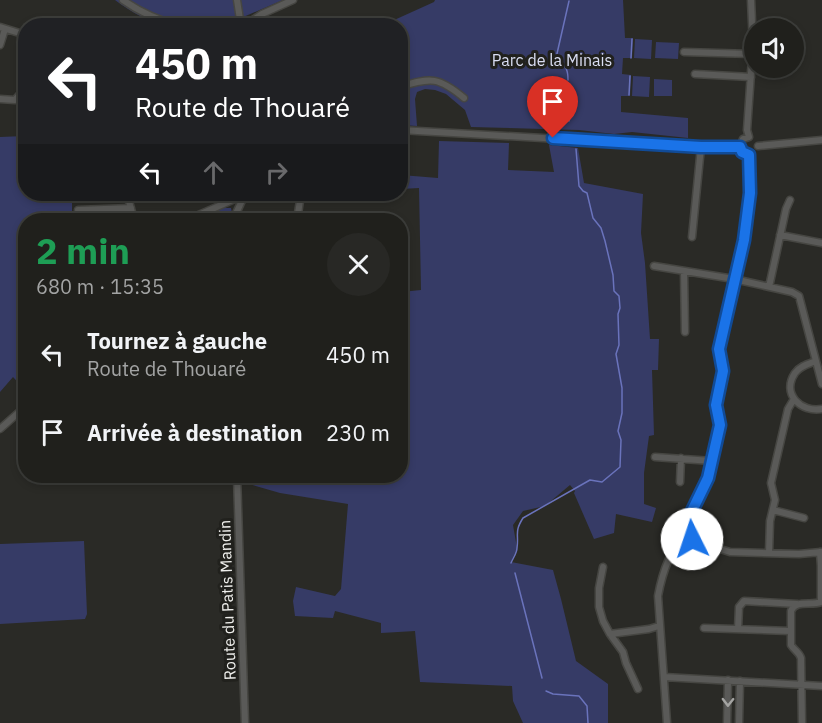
<!DOCTYPE html>
<html lang="fr">
<head>
<meta charset="utf-8">
<style>
  body { margin:0; font-family:"IBM Plex Sans",sans-serif; background:#282825; color:#f1f3f6; height:100vh; display:flex; flex-direction:column; font-size:22px; white-space:nowrap }
  * { box-sizing:border-box; margin:0 }
  p { font-size:20px; color:#a2a3a3 }
  .icon { flex:none; width:33px; height:33px; fill:none; stroke:currentColor; stroke-width:2; stroke-linecap:round; stroke-linejoin:round }
  .map { position:relative; flex:1; overflow:hidden }
  .sheet { position:absolute; left:18px; top:213px; width:390px; height:270px; display:flex; flex-direction:column; background:#20201c; border-radius:24px; box-shadow:0 3px 9px #0003,0 0 0 2px #3d3e3b }
  .sheet>* { flex:none }
  .top-card { position:absolute; left:18px; top:18px; width:390px; height:183px; border-radius:24px; box-shadow:0 3px 9px #0003,0 0 0 2px #3d3e3b; background:#202124; color:#fff; overflow:hidden }
  .buttons { position:absolute; left:744px; top:18px; display:grid; gap:12px }
  .buttons a { display:grid; place-items:center; width:60px; height:60px; border-radius:50%; background:#20201c; box-shadow:0 3px 9px #0003,0 0 0 2px #3d3e3b; font-size:30px }
  .pin { position:absolute; display:grid; place-items:center; width:51px; height:51px; color:#fff; margin:-62px -26px; border-radius:50% 50% 50% 0; rotate:-45deg; box-shadow:0 0 6px #0007 }
  .pin .icon { rotate:45deg }
  .me { position:absolute; width:66px; margin:-33px; rotate:356deg; stroke-linejoin:round; filter:drop-shadow(0 0 4px #0008) }
  .turn { display:flex; align-items:center; gap:21px; height:126px; padding:0 18px; font-size:27px }
  .turn .icon { width:78px; height:78px; stroke-width:2.5 }
  .turn b { display:block; font-size:42px; line-height:51px }
  .lanes { display:flex; align-items:center; height:57px; padding:0 18px; background:#0003; justify-content:center; gap:30px; direction:ltr }
  .lanes .off { opacity:.35 }
  .round { display:grid; place-items:center; flex:none; width:63px; height:63px; border-radius:32px; background:#282825 }
  .summary { display:flex; align-items:center; justify-content:space-between; height:102px; padding:0 18px }
  h1 { font-size:36px; font-weight:700; line-height:45px; color:#1e9e55 }
  ul { padding:0; list-style:none }
  li { display:flex; align-items:center; gap:18px; height:78px; padding:0 18px }
  li div { flex:1 }
  li b { display:block; font-size:22px }
  li em { font-style:normal }
  .map>svg:first-child { display:block }
</style>
</head>
<body>
<div class="map">
<svg width="822" height="723" viewBox="0 0 822 723">
  <rect width="100%" height="100%" fill="#2a2a26"/>
  <!-- green -->
  <path fill="#363b66" d="M115 0H283L234 21V26C214 25 192 27 172 25 151 24 131 12 115 0Z
    M435 0H623L625 38H633L632 58H623L622 74 631 75 630 96H621V112L688 118V138L632 132 614 134 579 130 471 127 465 110 446 94 435 90 425 89 417 92 415 99 417 126 401 125 400 26H381L434 2Z
    M635 39 652 40 651 59 634 58Z
    M656 42 679 43 678 59 655 58Z
    M633 76 650 77 649 97 632 96Z
    M654 79 672 80V96H654Z
    M25 136 26 194H72V213H66V220H26L25 390 13 377 0 392V137Z
    M439 141 509 143 508 170 554 172 549 145 578 148 584 183 643 194 641 233 645 263 650 339H659L658 370H652L654 435 649 436 644 473V504L656 508 652 522 616 514 614 533 594 539 574 493 575 491 570 485 545 506 523 511 513 525 517 548 511 562 553 570 561 599 576 661 608 684V723H523L513 701 512 686 420 682 415 631 381 633V623L335 611 333 618 295 616 293 601 296 587 335 596 341 589 348 504 280 493 232 479V476H400L401 292 421 290 419 188 401 189V175L438 178Z
    M222 208H231L232 213 229 220H193Z
    M84 541 87 614 85 619 0 624V544Z"/>
  <g fill="none" stroke-linecap="round" stroke-linejoin="round">
    <!-- stream -->
    <path stroke="#6a73bc" stroke-width="1.5" d="M631 58 632 39
      M568 80C568 67 565 67 556 58L569 1
      M568 83 569 121
      M629 95 630 76
      M511 563C513 558 517 553 517 548 519 534 514 532 523 518L590 480 602 482 620 467 621 440 618 431 622 413V388L616 354 619 345 618 314 620 308 619 296 614 291 613 275 605 241 601 228 593 218 587 193 583 191 579 186 576 149
      M515 573 542 678
      M546 691 553 694 579 696 587 706 588 723"/>
    <!-- minor casing -->
    <g stroke="#464642" stroke-width="9">
      <path id="minor" d="M123 0C141 13 158 20 179 26
        M237 0 241 26
        M244 26 262 14 293 0
        M0 27 26 35
        M0 45 5 29
        M684 52 752 54
        M695 74 751 77
        M400 87C431 77 439 77 464 98
        M0 99 15 100 21 93 26 91
        M400 130 701 147H740
        M749 137 747 130 753 44 751 0
        M749 137 743 139 740 147 742 152 749 155
        M758 146 822 140
        M127 194 134 220
        M78 210 131 208
        M187 220 244 195
        M233 220 245 194
        M297 220 301 194
        M780 235 822 243
        M692 237 701 147
        M654 266 734 279 792 292 799 296 822 384
        M684 271 685 332
        M769 287 786 209 790 200
        M816 361C808 364 800 366 795 373 781 394 801 413 822 409
        M0 429 26 406
        M655 457 712 461
        M237 476 245 723
        M680 482 681 458
        M773 510 804 518
        M685 532a6 6 0 1 1 12 0a6 6 0 1 1-12 0Z
        M691 526V513L708 478 720 425 716 405 723 371 719 349 744 240 750 193 749 155
        M697 535 703 542 707 545 730 552 799 554 821 552
        M769 553 770 521 775 500 771 483 788 409 794 399
        M603 567 599 588V607L603 621 610 634 623 652 626 663 638 689
        M704 628 790 631
        M738 629 739 607 744 601 797 604
        M610 634 649 629 659 626
        M664 677 822 686
        M667 723 658 596C662 574 669 551 685 535
        M727 723 728 680
        M739 723 740 681
        M802 723 801 658C799 652 794 650 791 645V611C796 599 811 606 821 602V566L820 552"/>
    </g>
    <!-- minor -->
    <use href="#minor" stroke="#5a5a58" stroke-width="6"/>
  </g>
  <!-- one-way arrows -->
  <defs><path id="oneway-chevron" d="M-2-3.5L2.5 0L-2 3.5" fill="none" stroke-width="1.6" stroke-linecap="round" stroke-linejoin="round" transform="scale(1.5)"/></defs>
  <use stroke="#a4a4a2" href="#oneway-chevron" transform="translate(728 702) rotate(91)"/>
  <g fill="none" stroke-linecap="round" stroke-linejoin="round">
    <!-- route casing -->
    <g stroke="#114b97" stroke-width="15">
      <path id="route" d="M553 138 701 147H740L742 152 749 155 750 193 744 240 719 349 723 371 716 405 720 425 708 478 691 513V526L696 529C698 533 697 537 692 539"/>
    </g>
    <!-- route -->
    <use href="#route" stroke="#1a73e8" stroke-width="10"/>
  </g>
  <g text-anchor="middle" stroke-width="6" stroke-linejoin="round" paint-order="stroke">
    <!-- park labels -->
    <g font-size="16" fill="#dadef3" stroke="#21211d">
      <text x="552" y="66">Parc de la Minais</text>
    </g>
    <!-- street labels -->
    <g font-size="16" fill="#efefec" stroke="#21211d">
      <text transform="translate(227 600) rotate(-92)" y="6">Route du Patis Mandin</text>
    </g>
  </g>
</svg>
<div class="buttons">
<a><svg class="icon" aria-label="sound" viewBox="0 0 24 24"><path d="M4 9h4l5-4v14l-5-4H4zM17 9q2 3 0 6"/></svg></a>
</div>
<div class="pin" style="left:553px;top:138px;background:#d93025"><svg class="icon" aria-label="arrive" viewBox="0 0 24 24"><path d="M6 21V4h12l-3 4 3 4H6"/></svg></div>
<svg class="me" style="left:692px;top:539px" viewBox="-20 -20 40 40"><circle r="19" fill="#fff"/><path d="M0-13L10 11 0 6-10 11z" fill="#1a73e8"/></svg>
<div class="top-card">
<div class="turn"><svg class="icon" aria-label="left" viewBox="0 0 24 24"><path d="M17 20v-9H6M10 6l-5 5 5 5"/></svg><div><b>450 m</b>Route de Thouaré</div></div>
<div class="lanes"><svg class="icon" aria-label="left" viewBox="0 0 24 24"><path d="M17 20v-9H6M10 6l-5 5 5 5"/></svg><svg class="icon off" aria-label="ahead" viewBox="0 0 24 24"><path d="M12 20V5M6 11l6-6 6 6"/></svg><svg class="icon off" aria-label="right" viewBox="0 0 24 24"><path d="M7 20v-9h11M14 6l5 5-5 5"/></svg></div>
</div>
<section class="sheet">
<div class="summary"><div><h1>2 min</h1><p>680 m · 15:35</p></div><a class="round"><svg class="icon" aria-label="close" viewBox="0 0 24 24"><path d="M6 6l12 12M18 6L6 18"/></svg></a></div>
<ul>
<li><svg class="icon" aria-label="left" viewBox="0 0 24 24"><path d="M17 20v-9H6M10 6l-5 5 5 5"/></svg><div><b>Tournez à gauche</b><p>Route de Thouaré</p></div><em>450 m</em></li>
<li><svg class="icon" aria-label="arrive" viewBox="0 0 24 24"><path d="M6 21V4h12l-3 4 3 4H6"/></svg><div><b>Arrivée à destination</b></div><em>230 m</em></li>
</ul>
</section>
</div>
</body>
</html>
